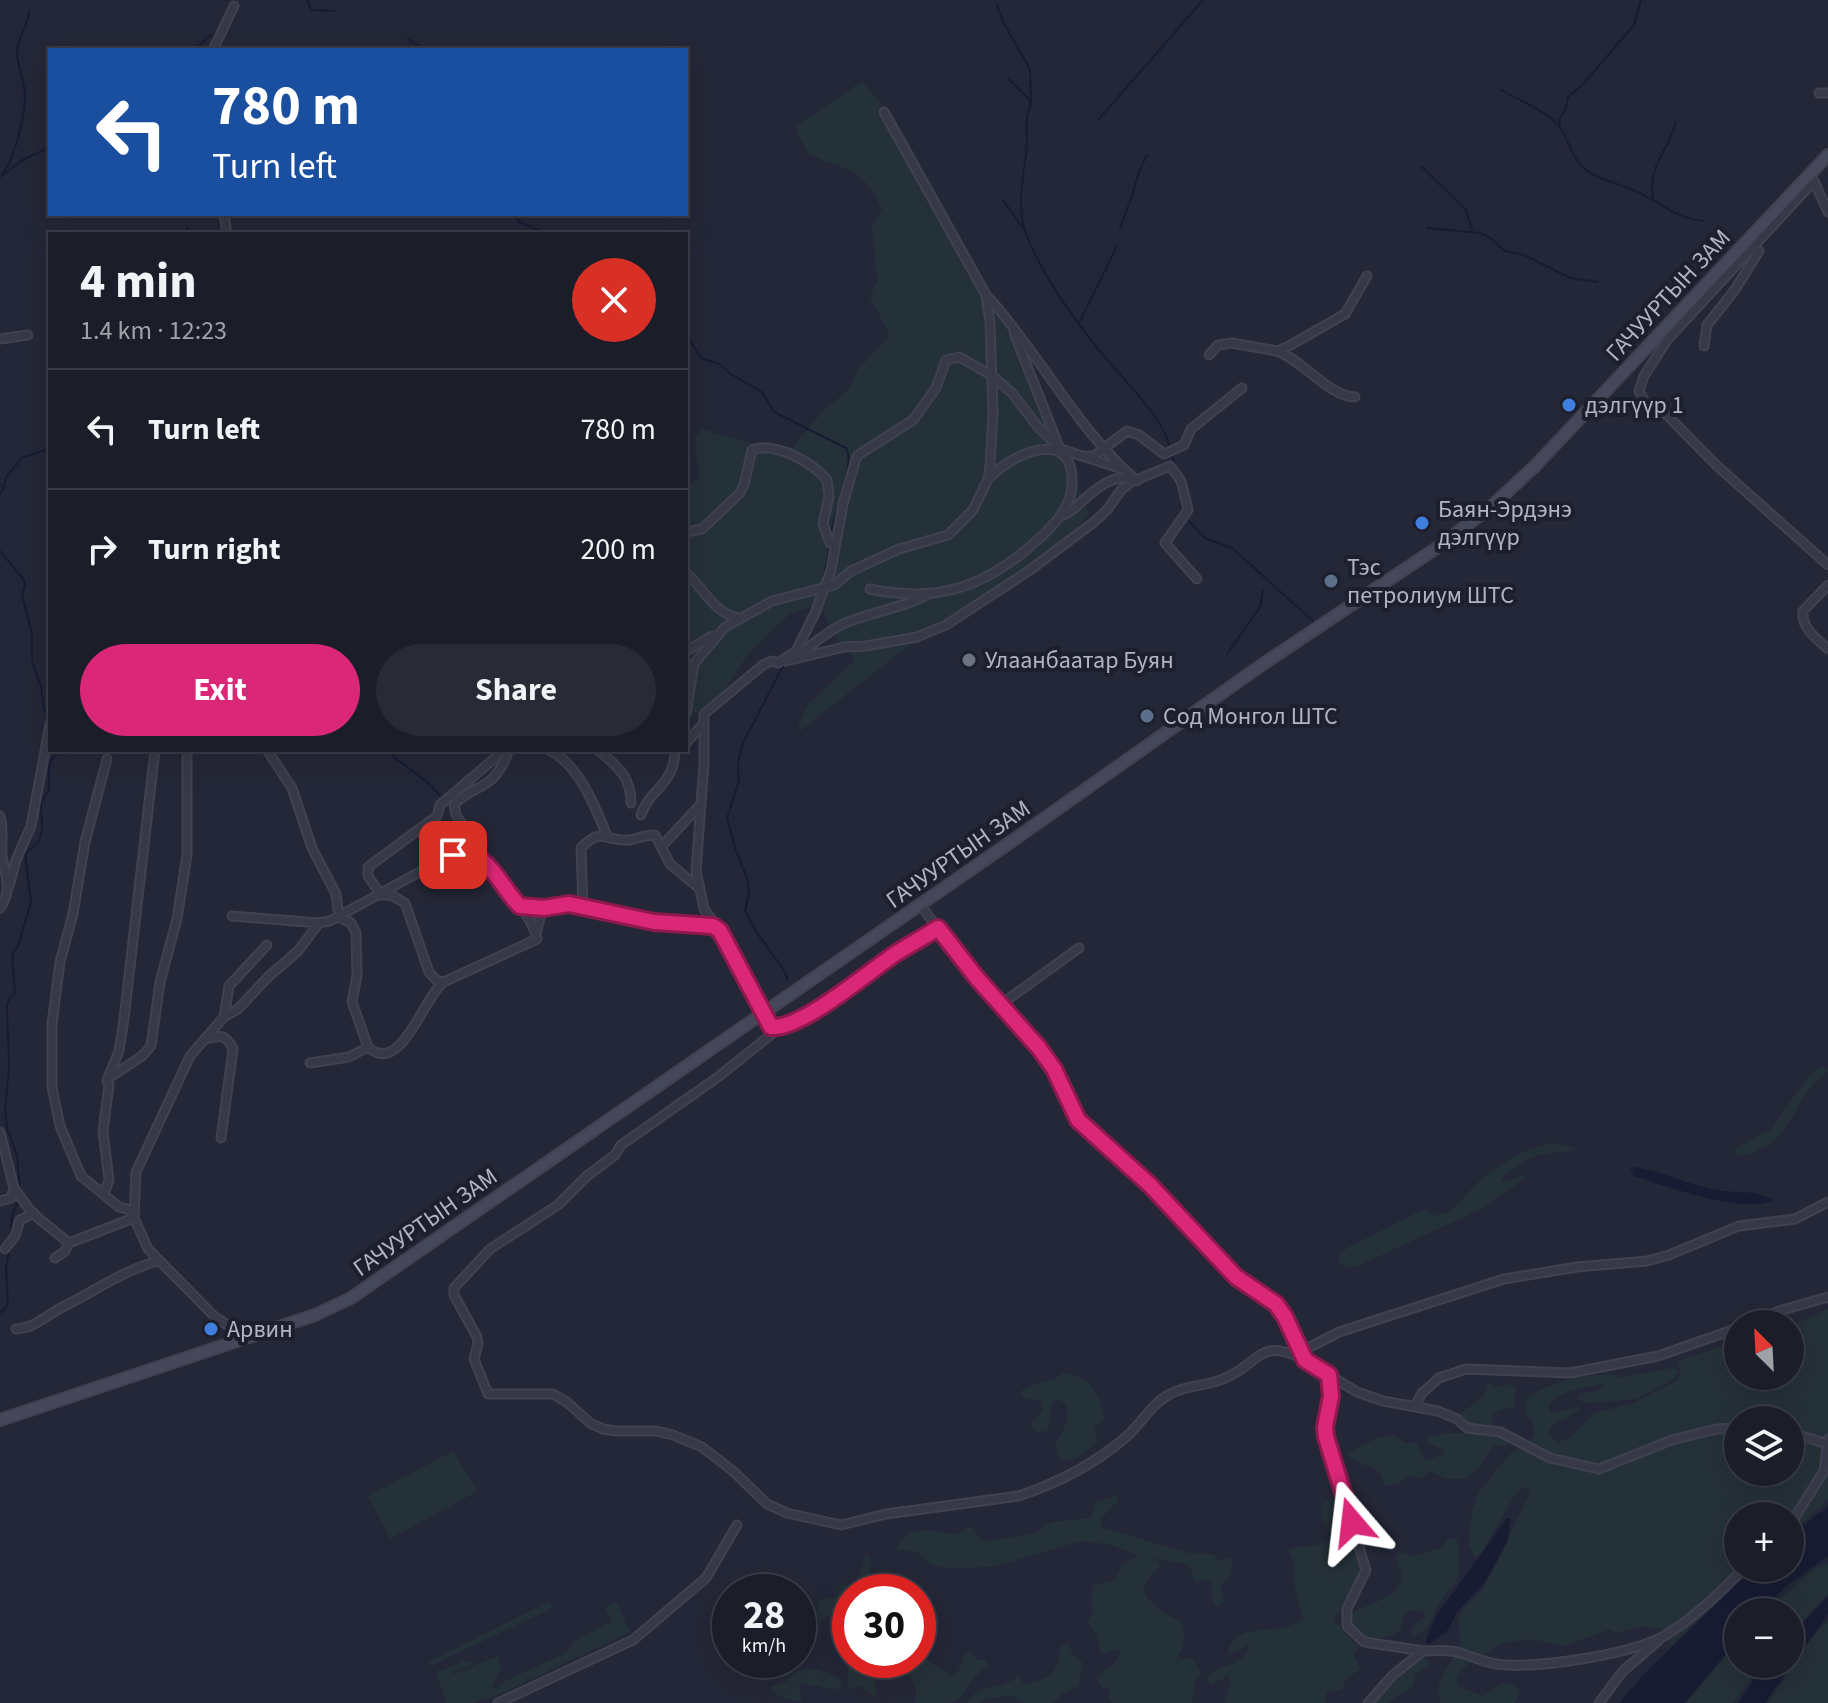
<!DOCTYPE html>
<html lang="en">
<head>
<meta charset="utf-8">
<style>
  body { margin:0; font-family:"Source Sans 3",sans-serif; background:#282a35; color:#f1f3f6; height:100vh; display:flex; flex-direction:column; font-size:30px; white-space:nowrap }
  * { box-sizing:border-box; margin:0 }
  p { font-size:26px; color:#a0a2a8 }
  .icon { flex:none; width:44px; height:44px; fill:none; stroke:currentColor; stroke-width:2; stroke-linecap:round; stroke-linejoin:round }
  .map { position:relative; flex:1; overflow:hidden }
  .side { position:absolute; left:48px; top:232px; width:640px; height:520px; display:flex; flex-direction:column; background:#1b1d29; border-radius:0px; box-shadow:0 8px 32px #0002,0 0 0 2px #393b46 }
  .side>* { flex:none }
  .top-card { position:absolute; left:48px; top:48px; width:640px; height:168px; border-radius:0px; box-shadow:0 8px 32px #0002,0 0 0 2px #393b46; background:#1a4fa0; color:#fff; overflow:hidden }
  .needle { width:52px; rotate:336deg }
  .buttons { position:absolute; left:1724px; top:1310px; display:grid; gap:16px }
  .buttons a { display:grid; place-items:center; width:80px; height:80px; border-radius:50%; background:#1b1d29; box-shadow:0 8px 32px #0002,0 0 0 2px #393b46; font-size:40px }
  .speed { position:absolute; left:712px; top:1574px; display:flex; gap:16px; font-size:40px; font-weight:700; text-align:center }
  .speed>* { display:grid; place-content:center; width:104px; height:104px; border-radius:50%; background:#1b1d29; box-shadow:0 8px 32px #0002,0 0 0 2px #393b46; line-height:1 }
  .speed small { font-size:20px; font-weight:400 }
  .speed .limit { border:12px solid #d22; background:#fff; color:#111 }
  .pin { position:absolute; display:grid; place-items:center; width:68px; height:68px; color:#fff; margin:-34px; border-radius:16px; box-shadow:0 4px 12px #0006 }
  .me { position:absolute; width:88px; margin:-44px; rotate:343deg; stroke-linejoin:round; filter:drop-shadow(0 0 6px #0008) }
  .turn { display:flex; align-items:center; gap:28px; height:168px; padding:0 32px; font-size:36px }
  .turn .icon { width:104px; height:104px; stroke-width:2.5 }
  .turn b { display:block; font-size:56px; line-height:68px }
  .round { display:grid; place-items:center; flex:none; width:84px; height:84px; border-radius:42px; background:#282a35 }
  .headline { display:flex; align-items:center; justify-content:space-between; height:136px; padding:0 32px }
  h1 { font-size:48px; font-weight:700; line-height:60px }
  .button { display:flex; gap:16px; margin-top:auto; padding:16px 32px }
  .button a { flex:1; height:92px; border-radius:48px; background:#db2777; color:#fff; font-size:32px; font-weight:700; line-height:92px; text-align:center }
  .button a+a { background:#282a35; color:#f1f3f6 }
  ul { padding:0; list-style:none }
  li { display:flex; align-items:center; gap:24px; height:120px; padding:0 32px; border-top:2px solid #393b46 }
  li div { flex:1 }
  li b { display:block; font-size:30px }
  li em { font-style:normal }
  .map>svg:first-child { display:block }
</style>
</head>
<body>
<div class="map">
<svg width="1828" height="1703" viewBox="0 0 1828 1703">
  <rect width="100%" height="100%" fill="#242737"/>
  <!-- green -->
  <path fill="#253138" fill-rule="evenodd" d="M862 81 902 130 1037 375 1089 513 1077 529 1019 577 982 602 913 642 800 731 798 727 807 705 855 660 835 638 821 607 815 605 790 614 751 650 718 699 686 719V486L698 479C701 459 687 440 703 429L746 442 793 447 822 412 848 390 858 369 890 336 870 297 877 281 872 224 882 209C860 164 850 173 809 154L797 134V126Z
    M1821 1066 1828 1069V1072C1823 1076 1817 1079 1813 1084 1791 1114 1782 1151 1737 1156L1735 1150 1738 1147 1771 1129 1805 1081Z
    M1554 1143 1572 1147 1575 1150C1566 1153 1558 1151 1549 1153 1534 1155 1505 1169 1501 1183L1526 1174 1527 1177 1479 1210 1358 1266 1345 1268 1339 1262V1256L1347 1248 1418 1212 1425 1209 1433 1216C1457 1211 1457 1204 1472 1188 1494 1167 1523 1147 1554 1143Z
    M1828 1309V1500L1790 1534V1516H1738V1568H1753L1670 1646 1666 1631 1643 1626 1616 1633 1610 1629 1565 1646 1530 1639 1503 1643 1472 1660 1457 1676V1682L1460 1687 1483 1696 1502 1683 1512 1684 1520 1691 1515 1703H1441C1430 1678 1457 1663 1460 1640 1461 1632 1456 1625 1459 1616 1464 1605 1476 1599 1483 1588 1501 1558 1513 1525 1530 1494L1525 1486 1516 1493 1483 1550 1477 1557 1474 1556 1469 1546V1537L1472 1510 1479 1492 1511 1453 1529 1443 1535 1433 1532 1421 1525 1413 1528 1397C1554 1380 1586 1373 1618 1375L1619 1378 1672 1368 1678 1371 1675 1378 1636 1399 1588 1403 1578 1400 1579 1395 1599 1389 1604 1384C1586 1388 1559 1390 1548 1406L1552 1413 1578 1407 1579 1410 1549 1428V1432L1557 1443 1569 1438 1595 1413 1634 1403 1677 1381 1681 1374 1677 1363 1681 1360 1738 1340V1376H1790V1327ZM1738 1420H1790V1472H1738Z
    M1063 1373C1091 1377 1100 1392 1104 1419L1094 1429 1098 1441 1079 1457 1064 1461 1059 1457 1055 1443C1064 1432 1071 1417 1065 1403L1057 1400 1053 1402 1047 1431 1039 1432 1033 1430 1031 1426C1036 1414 1048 1413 1040 1400L1023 1398 1020 1392C1033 1381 1050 1384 1063 1373Z
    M1490 1383 1495 1387 1509 1384 1517 1388 1514 1398 1515 1407 1499 1410 1491 1417 1493 1426 1505 1425 1509 1445 1494 1446 1479 1467 1466 1479H1447L1429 1471 1421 1479 1408 1475 1400 1483 1385 1486C1379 1458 1363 1473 1348 1454L1376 1438 1395 1435 1404 1443H1416L1426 1460 1442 1455 1445 1450 1428 1443V1437L1447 1433H1467L1461 1426 1458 1415C1470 1405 1486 1401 1487 1385Z
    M453 1451 478 1491 390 1539 368 1496Z
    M1337 1488 1341 1494 1339 1507 1353 1531V1546L1362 1571 1349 1599 1342 1606 1343 1610 1336 1615 1334 1621 1359 1647 1353 1654 1361 1669 1347 1678 1342 1689 1326 1693V1703H1224L1231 1681 1228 1676 1211 1685 1207 1679C1218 1660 1241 1671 1250 1645H1248L1227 1656C1233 1617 1277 1639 1303 1619 1297 1600 1292 1584 1295 1565L1288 1550C1300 1543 1315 1551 1331 1538V1533C1323 1528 1320 1512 1322 1502L1328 1500Z
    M1116 1495 1119 1499 1100 1520 1103 1528 1189 1553 1212 1554 1221 1561 1228 1557 1232 1562 1231 1574 1220 1587 1224 1601 1219 1607 1213 1605 1211 1580 1195 1582 1189 1565 1155 1558 1160 1566 1143 1586C1144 1601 1167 1617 1180 1620 1187 1632 1184 1648 1177 1659L1193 1658 1201 1674 1196 1681 1192 1703H1113L1109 1699 1110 1690 1102 1687 1096 1679C1103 1668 1119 1666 1120 1651L1115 1649 1103 1655 1100 1652 1097 1634 1088 1624 1093 1611 1091 1596 1093 1585 1114 1581 1123 1564 1139 1556 1112 1545 1081 1541 993 1567 951 1568 931 1565 917 1552 896 1550C907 1523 932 1530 955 1535L972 1526 981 1540 987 1541 1033 1534 1052 1522 1091 1518 1096 1502Z
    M1448 1539H1456C1460 1546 1459 1550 1459 1558 1459 1588 1454 1581 1440 1603 1430 1617 1432 1633 1411 1635L1412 1627 1426 1616 1424 1612 1412 1610 1404 1615 1400 1631C1386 1638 1372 1642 1358 1636L1350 1621 1354 1611C1368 1604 1405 1596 1401 1573 1400 1567 1396 1561 1395 1554L1399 1551 1413 1556 1443 1547Z
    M865 1557H869L871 1561 866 1592H850V1601L840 1610 819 1621 817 1602 820 1599 836 1597 840 1586 855 1585Z
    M1828 1563V1594L1790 1635V1612H1764L1816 1568Z
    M550 1601 552 1607 546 1611 431 1666 429 1662Z
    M616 1601 630 1632 505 1692 473 1703H446L435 1671H441L464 1661 468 1663 475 1661 474 1664 450 1673 452 1675 498 1656 501 1667 492 1688 495 1689 507 1680 566 1653 573 1642 612 1621 605 1607Z
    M1828 1620V1703H1768L1812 1637Z
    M850 1632V1660H918V1654L952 1676 959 1672 963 1656 968 1652 978 1660H985L988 1666 975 1676 961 1697 951 1703H914C924 1676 895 1664 873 1673L877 1694 873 1696 861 1686 852 1689 848 1685V1668L837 1644 841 1636Z
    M1068 1641 1073 1656 1082 1661 1079 1686 1061 1695 1053 1703H1023L1014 1696 986 1698 979 1703H967C983 1678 995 1695 1018 1676L1025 1685C1051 1677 1057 1676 1060 1648Z
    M1738 1642V1664H1762L1733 1703H1685Z
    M1422 1658 1428 1659 1430 1666 1414 1675 1415 1682C1411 1693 1396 1694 1388 1703H1373L1399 1678V1674L1414 1661Z
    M814 1669C825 1671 832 1674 841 1680L842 1686 833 1690 802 1683 799 1686 802 1703 776 1695 770 1689V1686L786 1681 798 1670Z"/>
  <!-- water -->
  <path fill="#181c33" d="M1635 1167C1666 1172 1693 1187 1723 1191 1739 1193 1759 1190 1773 1200 1748 1216 1662 1185 1634 1176L1630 1170Z
    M1828 1506V1556L1784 1588 1761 1612H1738V1639L1685 1703H1619L1646 1672 1754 1568H1790V1536Z
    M1507 1518 1510 1519 1508 1540 1485 1582 1457 1612 1448 1630 1428 1645 1426 1640 1436 1616Z
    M1828 1596V1614L1765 1703H1738L1765 1664H1790V1636Z"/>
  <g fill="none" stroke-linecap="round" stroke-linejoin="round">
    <!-- stream -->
    <path stroke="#181c33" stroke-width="2" d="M307 0 311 10 335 11
      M997 5 1003 22 1030 69 1031 102
      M408 39 424 50
      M194 50 211 35
      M1008 78 1029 99 1031 105C1023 120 1029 136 1026 153 1023 177 1017 207 1025 231 1042 278 1086 337 1119 373 1137 394 1164 421 1170 448
      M1501 90C1520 101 1552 112 1563 132 1570 145 1572 158 1585 169 1601 182 1624 184 1642 194 1668 207 1673 217 1704 221
      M1099 119 1203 0
      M1560 125 1559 120 1565 110 1568 97 1584 83 1634 25 1641 0
      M1422 167 1466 210 1472 229
      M3 175 21 161 50 147
      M0 177C14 162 25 117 25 96 25 81 17 67 17 53 17 38 28 27 29 12
      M1653 199C1648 164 1667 154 1676 122
      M1003 200 1023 228
      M515 214 519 222 548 234
      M187 227 188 234
      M1427 228 1480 233 1492 239 1505 251 1524 255 1570 278 1598 282
      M1120 229C1122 220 1126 213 1129 204 1136 187 1136 174 1147 155
      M1079 323 1117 246
      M686 334 701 358 719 364 731 374 762 392 774 412 846 448C856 465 833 513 831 535
      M1172 454 1175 468
      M1176 478 1183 511
      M0 484 4 488 0 494
      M4 488 6 477 22 458 50 448
      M1185 517 1205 538 1232 548 1314 622
      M0 551 24 580 25 585 22 595 32 633V662L41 686 44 711 50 716
      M823 582 830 546
      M791 651 814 607
      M1227 654 1260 607 1263 591
      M784 664 742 745 738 764 739 781 727 818 736 851 747 878 749 893 745 911 757 933 784 970 788 980
      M389 750 395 758 426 781 444 800
      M20 1190 17 1155 7 1128 5 1111 9 1066 7 1006 9 999 15 993 12 955 18 946 31 902 25 855 39 841 42 831 41 802 49 790V768L52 759 60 750
      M11 1235 12 1215 19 1200
      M0 1313 8 1305 6 1268 9 1250"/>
    <!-- minor casing -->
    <g stroke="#404251" stroke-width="11">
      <path id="minor" d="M213 50 234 6
        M1819 93H1828
        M1828 212 1814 181 1667 340 1644 376 1639 391 1645 402 1667 415 1715 464 1828 565
        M224 214 227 234
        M988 297C1041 355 1076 429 1137 481
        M1014 333 1058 444
        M0 339 28 335
        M1704 346 1707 325 1734 291 1759 251
        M1277 351C1304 361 1328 396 1355 397
        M1209 355 1218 345 1232 343 1277 351 1289 346 1345 314 1367 276
        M1086 456H1094L1127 431 1139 435 1164 454 1184 445 1191 429 1242 388
        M1061 516 1068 513C1087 499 1108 471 1135 479
        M686 532 702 529 740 493 744 485 752 450C774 441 812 462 827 480L829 496 823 524 830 543
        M686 573C703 587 715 615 739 618
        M1828 585 1803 611C1801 628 1816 638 1828 649
        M870 589C941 604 990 585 1042 536 1056 523 1071 505 1072 485 1075 425 1013 453 989 478
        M686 651 712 636
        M795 656C812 647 825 632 843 624 870 612 900 609 927 595
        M786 661 844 647 866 646 917 637 946 625 1030 570 1094 522 1107 510 1121 490 1131 482 1170 466 1181 481 1188 510 1165 543 1197 579
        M686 714 694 664 725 627 772 601 834 585 851 571 899 549 948 535 973 510 988 479 990 466 993 413 990 323 986 295 884 112
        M686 743 704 723
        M267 750 292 788 312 848 336 894 339 917 351 923 356 933 357 975 352 1002 368 1047 349 1057 310 1063
        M549 750C578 763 596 808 607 836
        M598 750C617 766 631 776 631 803
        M107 759 85 842 73 914 60 962 52 1024V1087L60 1126 81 1176 119 1207 134 1211
        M641 815C649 789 675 785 675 750
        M0 816C4 830 1 842 2 856 5 876 13 890 0 908
        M476 844 456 815 454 804C481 780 493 792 509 750
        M662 846 701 804
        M455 854H469L485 862
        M9 886 16 860 31 826 50 724
        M700 889 696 871 704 763V714L763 665 772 661 778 663 796 651 815 613 831 570 843 504 856 459 858 455 913 420 936 388 946 360 959 357 991 375 1012 393 1038 427 1061 449 1125 470
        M381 895 368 876V867L437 816 440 805 495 758 501 750
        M920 905 938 928
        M520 906 544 908 569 904 654 922 706 924 714 927
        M583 908 581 848C602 826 605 842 629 840 639 839 646 834 655 835L670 864 700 889 704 909 720 931 773 1033 718 1077 621 1145 615 1155 587 1176 558 1205 490 1249 454 1288V1295L477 1337 478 1344 474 1359 488 1394H553L568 1403 590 1423 603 1429 615 1431H656L673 1435 702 1447 733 1471 767 1504 787 1513 841 1525 886 1514 1019 1496C1057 1483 1095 1464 1126 1437 1141 1424 1152 1403 1170 1394 1187 1385 1206 1386 1223 1379 1260 1365 1258 1335 1305 1360
        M232 916 319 923 330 921 467 846 476 844C490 869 533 915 537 939L446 981 438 982 429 972 405 903 391 895H381
        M536 933 541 915 549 908
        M1000 1005 1079 948
        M224 1017 229 986 267 945
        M771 1027C801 1030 869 972 895 954 908 945 924 937 938 928L976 977 1039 1048 1054 1069 1078 1120 1150 1185 1236 1277 1276 1304 1285 1317 1305 1360 1329 1375 1331 1396 1325 1427 1326 1437 1366 1570 1347 1609V1626L1364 1642 1423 1651 1393 1675 1368 1703
        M206 1039C220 1035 226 1034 233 1049L221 1138
        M368 1047C401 1077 424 996 443 983
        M109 1078 142 1056 151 1046 160 982 177 919 187 855V750
        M0 1132 14 1188 11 1198 0 1201
        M14 1188 32 1213 69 1243 131 1219 133 1215
        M104 1194 109 1180 103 1131 109 1085 107 1080 119 1051 124 1019 155 750
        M5 1249 15 1236 20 1220 34 1213
        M55 1258 65 1251 69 1243
        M1747 1324 1779 1311 1828 1297
        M16 1329C35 1328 45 1316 61 1308 91 1293 126 1269 158 1261
        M238 1341 229 1326 215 1317 148 1249 134 1218 136 1172 190 1056 224 1017 238 1009 268 977 298 951 319 923
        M1299 1349 1312 1346 1339 1332 1504 1279 1577 1267 1647 1261 1669 1255 1739 1226 1795 1219 1828 1202
        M1329 1375 1357 1392 1383 1401 1438 1411 1457 1419 1467 1428 1500 1432 1550 1458 1599 1469 1672 1440 1716 1429 1738 1428
        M1415 1406 1422 1393 1439 1378 1466 1369 1570 1373 1658 1356 1738 1328
        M1790 1432 1827 1444
        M1790 1525 1824 1471 1828 1439
        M1423 1651C1435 1651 1449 1649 1460 1653 1477 1658 1490 1665 1507 1665 1546 1667 1631 1654 1664 1636 1693 1619 1721 1592 1744 1568
        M498 1703 633 1640 706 1578 737 1525
        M1599 1703 1623 1671 1658 1641"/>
    </g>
    <!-- secondary casing -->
    <g stroke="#404251" stroke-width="14">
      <path id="secondary" d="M0 1420 315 1315 351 1298 1015 839 1266 662 1438 547 1492 506 1535 466 1828 155"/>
    </g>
    <!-- minor -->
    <use href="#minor" stroke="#373948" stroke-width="7"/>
    <!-- secondary -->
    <use href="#secondary" stroke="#45485a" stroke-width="10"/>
  </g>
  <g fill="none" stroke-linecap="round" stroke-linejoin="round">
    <!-- route casing -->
    <g stroke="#8e194d" stroke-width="20">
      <path id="route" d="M453 855C488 846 500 888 520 906L544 908 569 904 654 922 713 926 720 931 771 1027C801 1030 868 972 895 954 909 945 924 937 938 928L976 977 1039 1048 1054 1069 1078 1120 1150 1185 1236 1277 1276 1304 1285 1317 1305 1360 1329 1375 1331 1396 1325 1427 1326 1437 1352 1522"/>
    </g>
    <!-- route -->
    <use href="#route" stroke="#db2777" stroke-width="14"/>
  </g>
  <!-- markers -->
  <g fill="#3f7fe0" stroke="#1c1f2c" stroke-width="3">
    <circle cx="1569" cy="405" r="8"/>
    <circle cx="1422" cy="523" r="8"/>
    <circle cx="211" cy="1329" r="8"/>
  </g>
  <g fill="#5c6f8a" stroke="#1c1f2c" stroke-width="3">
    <circle cx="1331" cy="581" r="8"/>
    <circle cx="1147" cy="716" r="8"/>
  </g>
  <circle fill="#6b7280" stroke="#1c1f2c" stroke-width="3" cx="969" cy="660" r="8"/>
  <g text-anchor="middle" stroke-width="8" stroke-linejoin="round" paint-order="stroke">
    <!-- street labels -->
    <g font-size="24" fill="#b2b4c4" stroke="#1c1f2c">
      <text transform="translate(1668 295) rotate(-47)" y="8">ГАЧУУРТЫН ЗАМ</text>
      <text transform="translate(958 854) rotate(-35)" y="8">ГАЧУУРТЫН ЗАМ</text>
      <text transform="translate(425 1222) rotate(-35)" y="8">ГАЧУУРТЫН ЗАМ</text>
    </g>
    <!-- poi labels -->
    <g font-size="24" fill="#b2b4c4" stroke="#1c1f2c" text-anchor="start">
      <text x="1585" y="413">дэлгүүр 1</text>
      <text x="1438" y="517">Баян-Эрдэнэ<tspan x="1438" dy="28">дэлгүүр</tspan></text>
      <text x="1347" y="575">Тэс<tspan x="1347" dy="28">петролиум ШТС</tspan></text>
      <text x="985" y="668">Улаанбаатар Буян</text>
      <text x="1163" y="724">Сод Монгол ШТС</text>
      <text x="227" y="1337">Арвин</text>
    </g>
  </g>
</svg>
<div class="buttons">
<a><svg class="needle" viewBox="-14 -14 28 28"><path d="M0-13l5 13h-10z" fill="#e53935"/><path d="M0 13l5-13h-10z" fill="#a0a2a8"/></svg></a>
<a><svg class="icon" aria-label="layers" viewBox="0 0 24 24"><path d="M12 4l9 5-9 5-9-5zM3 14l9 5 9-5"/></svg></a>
<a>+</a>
<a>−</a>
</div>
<div class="speed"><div>28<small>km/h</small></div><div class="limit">30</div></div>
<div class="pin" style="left:453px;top:855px;background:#d93025"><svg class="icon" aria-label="arrive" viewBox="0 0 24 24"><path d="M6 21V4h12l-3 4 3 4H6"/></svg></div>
<svg class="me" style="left:1352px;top:1522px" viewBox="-20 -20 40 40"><path d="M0-17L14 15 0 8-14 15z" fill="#db2777" stroke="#fff" stroke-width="4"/></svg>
<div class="top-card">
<div class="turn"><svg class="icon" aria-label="left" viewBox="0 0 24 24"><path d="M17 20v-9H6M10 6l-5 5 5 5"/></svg><div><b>780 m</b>Turn left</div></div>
</div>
<section class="side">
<div class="headline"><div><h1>4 min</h1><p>1.4 km · 12:23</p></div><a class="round" style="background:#d93025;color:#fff"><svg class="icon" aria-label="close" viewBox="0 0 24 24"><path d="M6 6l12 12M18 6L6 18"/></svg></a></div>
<ul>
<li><svg class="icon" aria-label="left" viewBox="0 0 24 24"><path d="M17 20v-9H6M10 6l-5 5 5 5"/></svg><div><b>Turn left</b></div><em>780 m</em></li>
<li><svg class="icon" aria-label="right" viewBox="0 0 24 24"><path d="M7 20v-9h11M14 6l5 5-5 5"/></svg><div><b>Turn right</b></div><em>200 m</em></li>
</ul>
<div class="button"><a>Exit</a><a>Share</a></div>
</section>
</div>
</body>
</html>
